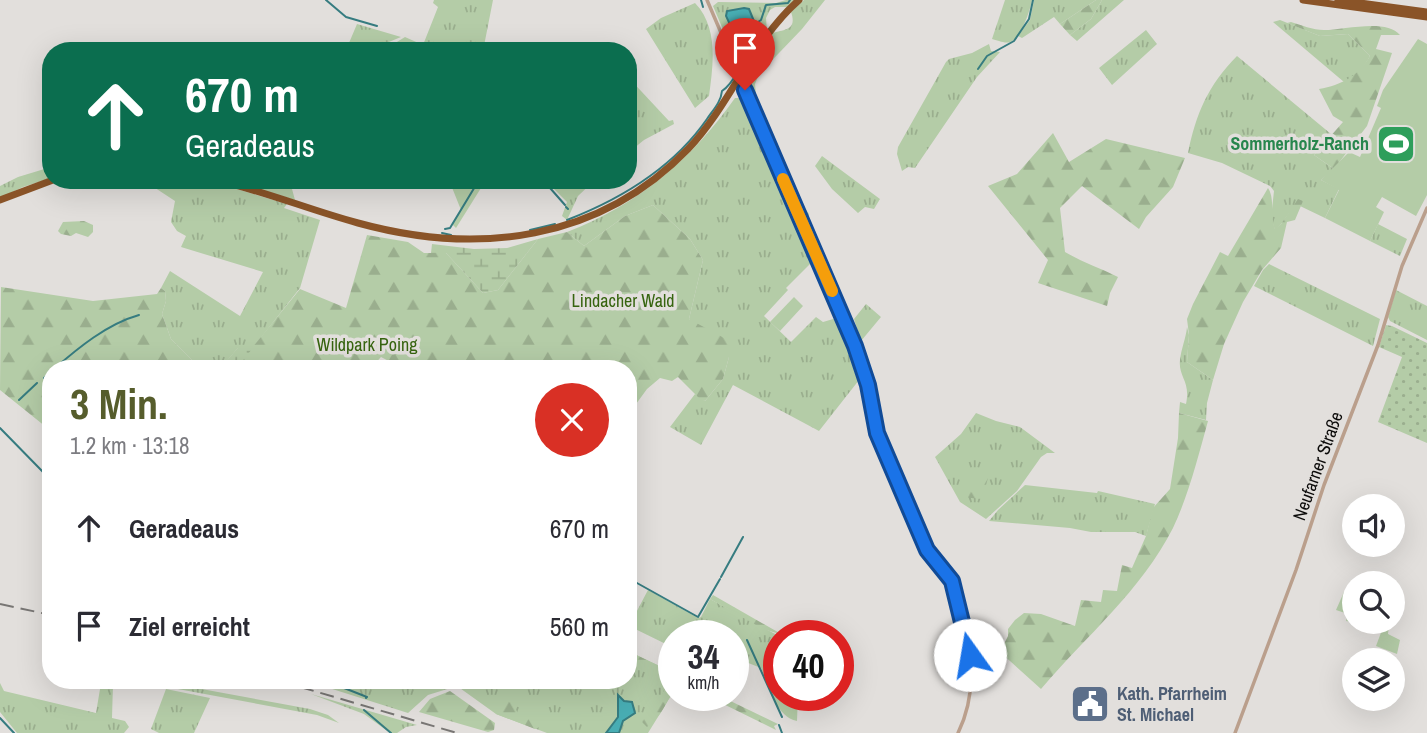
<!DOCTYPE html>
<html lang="de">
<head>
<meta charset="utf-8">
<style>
  body { margin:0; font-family:"Archivo Narrow",sans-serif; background:#f2f2f3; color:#2b2b33; height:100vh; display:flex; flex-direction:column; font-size:26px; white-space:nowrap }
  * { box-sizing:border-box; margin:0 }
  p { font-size:23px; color:#7c7c81 }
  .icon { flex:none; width:38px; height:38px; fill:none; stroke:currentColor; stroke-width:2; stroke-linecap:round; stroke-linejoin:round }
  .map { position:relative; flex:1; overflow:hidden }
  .sheet { position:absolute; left:42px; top:360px; width:595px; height:329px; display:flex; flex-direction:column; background:#fff; border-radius:28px; box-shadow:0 7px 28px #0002 }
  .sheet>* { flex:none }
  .hud { position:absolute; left:42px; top:42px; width:595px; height:147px; border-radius:28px; box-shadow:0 7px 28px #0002; background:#0b6e4f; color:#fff; overflow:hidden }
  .controls { position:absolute; left:1342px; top:494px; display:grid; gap:14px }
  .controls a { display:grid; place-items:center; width:63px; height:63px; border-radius:50%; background:#fff; box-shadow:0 7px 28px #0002; font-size:35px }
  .speed { position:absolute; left:658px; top:620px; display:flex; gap:14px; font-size:35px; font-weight:700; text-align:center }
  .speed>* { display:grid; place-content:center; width:91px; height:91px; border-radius:50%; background:#fff; box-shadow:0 7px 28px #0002; line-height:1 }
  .speed small { font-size:18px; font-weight:400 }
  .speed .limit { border:10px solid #d22; background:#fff; color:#111 }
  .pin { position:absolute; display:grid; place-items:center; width:60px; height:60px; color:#fff; margin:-72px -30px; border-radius:50% 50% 50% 0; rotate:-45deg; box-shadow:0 0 7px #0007 }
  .pin .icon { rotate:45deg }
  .me { position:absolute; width:77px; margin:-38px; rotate:347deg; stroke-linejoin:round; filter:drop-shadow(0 0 5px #0008) }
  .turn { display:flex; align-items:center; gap:24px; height:147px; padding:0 28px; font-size:32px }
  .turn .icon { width:91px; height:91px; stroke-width:2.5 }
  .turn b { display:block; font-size:49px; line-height:60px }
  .round { display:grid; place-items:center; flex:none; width:74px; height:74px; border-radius:37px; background:#f2f2f3 }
  .head { display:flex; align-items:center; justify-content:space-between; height:119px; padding:0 28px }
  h1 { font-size:42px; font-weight:700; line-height:52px; color:#565d2c }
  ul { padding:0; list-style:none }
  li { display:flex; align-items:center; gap:21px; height:98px; padding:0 28px }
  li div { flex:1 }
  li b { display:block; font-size:26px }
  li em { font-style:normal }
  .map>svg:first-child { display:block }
</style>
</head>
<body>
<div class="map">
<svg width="1427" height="733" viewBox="0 0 1427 733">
  <defs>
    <pattern id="grass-tufts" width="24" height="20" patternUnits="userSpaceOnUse" patternTransform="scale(1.75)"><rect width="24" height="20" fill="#b4cca7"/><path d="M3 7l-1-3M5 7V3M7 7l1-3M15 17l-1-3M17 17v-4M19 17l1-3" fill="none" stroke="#9aae8e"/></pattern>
    <pattern id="forest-firs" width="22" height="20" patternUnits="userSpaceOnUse" patternTransform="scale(1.75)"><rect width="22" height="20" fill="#b4cca7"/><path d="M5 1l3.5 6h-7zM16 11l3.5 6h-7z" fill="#9aae8e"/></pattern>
    <pattern id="wetland-marsh" width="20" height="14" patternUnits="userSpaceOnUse" patternTransform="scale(1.75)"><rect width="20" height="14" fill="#b4cca7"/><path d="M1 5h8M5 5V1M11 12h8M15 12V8" fill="none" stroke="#9aae8e"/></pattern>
    <pattern id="garden-dots" width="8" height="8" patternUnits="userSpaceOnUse" patternTransform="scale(1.75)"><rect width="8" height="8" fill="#b4cca7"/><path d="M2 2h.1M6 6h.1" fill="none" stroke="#9aae8e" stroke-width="1.8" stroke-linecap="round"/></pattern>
  </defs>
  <rect width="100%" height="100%" fill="#e2dfdc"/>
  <!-- grass -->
  <path fill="url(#grass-tufts)" d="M434 0H493L483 51H379L377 47 392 45 405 37 423 45 438 7 433 3Z
    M786 0H794L787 7H775L770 10 766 18 767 31 741 72 713 6 718 2 776 3Z
    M804 0H825L802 29 759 74 755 84 756 94C771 134 784 179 809 214V218L804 221 743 77 771 34C782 29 798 32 791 12Z
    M1005 0H1032C1030 11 1021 38 1010 42 1005 44 997 40 992 39Z
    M1034 0H1096L1060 24 1054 17 1022 38 1018 36 1030 20Z
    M1102 0H1124L1077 41 1070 35 1091 19Z
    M695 3C719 28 713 66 709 96L695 108 646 29 661 18Z
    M1280 20 1320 36 1348 34 1370 56C1364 67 1356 78 1344 82L1273 22Z
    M357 24 401 37 384 44 349 43Z
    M1146 30 1157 44 1112 85 1099 68Z
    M989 44 991 51 1000 52 977 77 915 168 908 167 902 171 897 154 898 147 946 62 949 59 972 53Z
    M1237 56 1331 134 1314 155 1334 169 1321 180 1339 189 1325 218 1300 206 1302 201C1287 211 1287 220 1275 230L1271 218 1274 191 1270 186 1222 163 1188 153C1196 114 1208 85 1237 56Z
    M628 77 669 121 673 120 674 124 644 140 628 153Z
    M735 98H739L814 260 786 288 788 290 764 316 791 342 816 317 823 322 840 317 863 375 819 431 733 385 701 445 670 427 695 394 705 401 723 379 729 357 689 319 703 260 690 239 653 205 625 216 584 246 567 232C638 205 692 159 735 98Z
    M822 156 880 199 874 209 865 207 858 213 832 189 815 166Z
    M51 167V178L23 187 0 198V186L18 177Z
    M143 180H206L287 204 284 208 320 220 300 288 252 349 238 348 220 369H201L171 339 162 314 166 301 165 291 161 288 170 271 240 316 263 272 181 247 186 236 177 231 171 222 175 201Z
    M229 180H299L292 189 295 200Z
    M449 180H486L456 228 452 224 461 210Z
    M545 180H595L578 196 567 220 562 216 567 202Z
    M1378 224 1407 239 1400 256 1370 241Z
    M1269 264 1380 319 1373 346 1254 286 1263 270Z
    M1396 290 1427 306V340L1390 321 1388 317Z
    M866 304 881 317 861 341 854 319Z
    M1187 327 1189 335 1187 362 1213 380 1207 403 1206 420 1179 413 1180 402 1186 404C1191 381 1178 377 1180 360 1181 349 1186 338 1187 327Z
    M976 413 996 421 1020 427 1055 453H1047L1041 457 1017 491 986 519 960 502 935 457 961 434Z
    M1025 485 1097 493 1098 491 1155 504 1146 536 1135 532H1091L1070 528 989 521 998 510Z
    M648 590 698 618 701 617 710 599 779 636V695H798L797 721C776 717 769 686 761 668L733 657V635H674V648L629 626Z
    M628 651 674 673V691L648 733H547L496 714 457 686 428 695 408 713 307 681H628Z
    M0 683 4 691 96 713 101 683H113L112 718 125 721 129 727 124 733H17L0 712Z
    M169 683 310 709 328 715 339 723 317 715 167 687Z
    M166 689 210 698 194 733H159L151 729Z
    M311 694 417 725 406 727 397 733H390L364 714Z"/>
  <!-- forest -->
  <path fill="url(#forest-firs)" d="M1096 0H1102L1091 19 1070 35 1060 24Z
    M1291 22C1301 25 1313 30 1324 30 1343 30 1387 18 1400 35H1381L1376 49 1392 53 1367 126 1334 169 1314 155 1343 122 1333 116 1319 89C1342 85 1358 76 1370 56L1348 34 1320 36 1287 23Z
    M1053 133 1069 162 1106 139 1185 158 1173 187 1146 217 1139 229 1082 186 1060 208 1065 252C1082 262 1100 268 1118 277L1110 293 1107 306 1038 283 1048 260 988 186 1017 174Z
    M1268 188C1275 198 1270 216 1275 229L1281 224 1298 199 1303 201 1295 220 1287 222 1281 248 1262 270 1243 302 1224 344 1213 380 1187 362 1189 335 1187 319 1193 304 1220 252 1228 256Z
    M653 205 690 239 703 260 689 319 737 345 729 357 723 379 705 401 700 399 678 377 672 381 660 378 647 389 628 415V369H404L381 357 370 369H220L238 348 245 345 252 348 300 289 346 308 367 235 408 242 424 253H446L483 293 498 290 538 239 567 232 584 246 625 216Z
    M84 221 93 225V232L88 237 76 233 71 236 61 234 58 231 63 222Z
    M1 287 93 301 157 294 161 288 165 291 166 301 162 314 171 339 201 369H51V431L0 390Z
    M1179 413 1208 421C1198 457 1189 494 1173 528 1141 591 1086 636 1041 689L1000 652 1008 636V629L1015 620 1024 613 1041 614 1075 626 1081 600 1101 602 1103 590 1117 591 1122 565 1132 568 1146 536 1153 508 1170 489 1178 438Z
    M983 474 987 475 988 478 982 499 971 498 970 500 968 497 972 479Z
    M713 595 783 635 763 629 710 599Z
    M628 651 674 673C674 692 663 716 647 727L641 721 652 706 659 705 658 701 666 687 670 689V684L650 667 641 668 628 658Z
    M521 681H528L513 703 520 718 545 716 557 718 559 722 557 725 549 723 535 729 496 714Z
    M450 691 495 723 494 730 488 732 419 712 430 699Z
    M705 695H718L778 724 774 726 776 730Z"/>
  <!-- wetland -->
  <path fill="url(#wetland-marsh)" d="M538 239 498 290 483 293 446 253H431L432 244 474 249 507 248Z
    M245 345 252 349 236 369H220L238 348Z"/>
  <!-- park -->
  <path fill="#b4cca7" d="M1418 39 1427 44V195L1416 216 1382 197 1376 207 1384 212 1370 241 1325 218 1339 190 1321 180 1349 152 1360 157 1381 108 1377 106 1383 90Z
    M794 297 803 306 780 331 770 322Z
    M1344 592 1354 596V621H1383L1389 624 1388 634 1400 640 1397 654 1376 646 1382 630 1371 625 1346 621 1348 614 1336 610Z"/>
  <!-- garden -->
  <path fill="url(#garden-dots)" d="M1386 325 1392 326 1427 343V443L1378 422 1402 357 1379 347Z"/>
  <!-- water -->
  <path fill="#48adb3" stroke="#367c80" stroke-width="2" d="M744 8 749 9 758 31 753 35 732 29 726 16 727 11Z
    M618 695 624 701 632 702 635 713 623 721 619 733H606L618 717Z"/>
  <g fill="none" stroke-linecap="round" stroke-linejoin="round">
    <!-- stream -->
    <path stroke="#367c80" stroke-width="2" d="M326 0 346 17 377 26
      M701 0 703 7
      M755 24 761 20 766 5 788 3 790 0
      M978 69 987 56 1014 41 1029 19 1033 0
      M543 180 565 205
      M178 186 184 182 183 180
      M566 207 568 209
      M567 220C621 199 673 168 707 119 713 110 721 102 722 91 734 83 743 62 747 48
      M445 229 450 228 479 180
      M530 230 555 224
      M442 233 451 235
      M54 369C78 348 107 324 139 315
      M44 378 51 372
      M19 400 37 383
      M0 428 44 473
      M46 475 51 480
      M721 577 743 537
      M628 578 698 617 720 579
      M747 640 782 717
      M332 681 339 686 367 697 366 698
      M364 710 391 733
      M0 718 14 733
      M779 725 782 733"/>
    <!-- minor -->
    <path stroke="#ba9f8c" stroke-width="3.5" d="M707 0 855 346 868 385 878 433 927 550 949 576 954 587C966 639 983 682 958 733
      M1235 733 1296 570 1324 485 1378 345 1402 266 1427 208"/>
    <!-- highway -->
    <path stroke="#8a5428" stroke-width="7" d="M1303 0 1427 17
      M1338 0 1427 12
      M216 180C264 191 310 210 358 223 478 256 599 241 688 149 731 104 752 41 799 0
      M0 200 53 180"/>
    <!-- rail -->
    <path stroke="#787674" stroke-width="2" stroke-dasharray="14 7" stroke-linecap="butt" d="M0 604 51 615
      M280 681 457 733"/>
  </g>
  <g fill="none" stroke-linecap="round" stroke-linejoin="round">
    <!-- route casing -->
    <g stroke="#114b97" stroke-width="18">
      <path id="route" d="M745 90 855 346 868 385 877 433 927 550 952 581 970 655"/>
    </g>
    <!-- route -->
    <use href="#route" stroke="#1a73e8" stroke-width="12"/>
    <!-- slow -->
    <path stroke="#f59e0b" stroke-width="12" d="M783 179 832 291"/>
  </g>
  <!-- icons -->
  <defs>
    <g id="stadium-square" transform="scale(2.0125)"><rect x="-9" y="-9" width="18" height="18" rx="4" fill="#2e9e5b" stroke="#e2dfdc"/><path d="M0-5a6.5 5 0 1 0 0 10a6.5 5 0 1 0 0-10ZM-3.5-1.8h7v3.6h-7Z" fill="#fff"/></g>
    <g id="civic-square" transform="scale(2.0125)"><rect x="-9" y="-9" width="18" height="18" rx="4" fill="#5c6f8a" stroke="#e2dfdc"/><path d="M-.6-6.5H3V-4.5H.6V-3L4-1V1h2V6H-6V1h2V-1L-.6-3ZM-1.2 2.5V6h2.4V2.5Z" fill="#fff"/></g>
  </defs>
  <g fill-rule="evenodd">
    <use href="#stadium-square" x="1396" y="144"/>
    <use href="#civic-square" x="1090" y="704"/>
  </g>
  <g text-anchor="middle" stroke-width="7" stroke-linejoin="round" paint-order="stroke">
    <!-- leisure labels -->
    <g font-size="18" font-weight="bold" fill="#27864d" stroke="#e2dfdc" text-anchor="end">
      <text x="1369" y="150">Sommerholz-Ranch</text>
    </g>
    <!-- park labels -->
    <g font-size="18" fill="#36640f" stroke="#e2dfdc">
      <text x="623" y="307">Lindacher Wald</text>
      <text x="367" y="351">Wildpark Poing</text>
    </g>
    <!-- street labels -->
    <g font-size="18" fill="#0c0b0a" stroke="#e2dfdc">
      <text transform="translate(1318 466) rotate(-70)" y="6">Neufarner Straße</text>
    </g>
    <!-- service labels -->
    <g font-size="18" font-weight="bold" fill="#4e5e75" stroke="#e2dfdc" text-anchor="start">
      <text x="1117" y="700">Kath. Pfarrheim<tspan x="1117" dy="21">St. Michael</tspan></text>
    </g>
  </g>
</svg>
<div class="controls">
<a><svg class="icon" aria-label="sound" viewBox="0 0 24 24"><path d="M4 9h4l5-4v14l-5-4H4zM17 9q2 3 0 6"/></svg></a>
<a><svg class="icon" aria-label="search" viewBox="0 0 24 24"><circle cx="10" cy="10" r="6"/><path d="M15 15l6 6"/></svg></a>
<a><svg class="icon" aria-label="layers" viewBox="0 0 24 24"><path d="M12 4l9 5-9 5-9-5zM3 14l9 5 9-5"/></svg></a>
</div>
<div class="speed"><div>34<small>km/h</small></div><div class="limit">40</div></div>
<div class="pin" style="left:745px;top:90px;background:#d93025"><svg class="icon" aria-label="arrive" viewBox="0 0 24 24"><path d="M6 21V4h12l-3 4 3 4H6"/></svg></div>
<svg class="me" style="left:970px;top:655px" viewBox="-20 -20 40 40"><circle r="19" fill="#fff"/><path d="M0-13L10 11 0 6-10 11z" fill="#1a73e8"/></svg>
<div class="hud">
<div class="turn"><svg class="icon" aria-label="ahead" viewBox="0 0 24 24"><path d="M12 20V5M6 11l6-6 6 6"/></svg><div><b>670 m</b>Geradeaus</div></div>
</div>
<section class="sheet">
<div class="head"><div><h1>3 Min.</h1><p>1.2 km · 13:18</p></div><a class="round" style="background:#d93025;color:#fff"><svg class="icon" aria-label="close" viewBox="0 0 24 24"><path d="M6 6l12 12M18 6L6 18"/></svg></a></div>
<ul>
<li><svg class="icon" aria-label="ahead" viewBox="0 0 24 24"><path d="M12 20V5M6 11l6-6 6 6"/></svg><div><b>Geradeaus</b></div><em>670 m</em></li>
<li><svg class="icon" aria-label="arrive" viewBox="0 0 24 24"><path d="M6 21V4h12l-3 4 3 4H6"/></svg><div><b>Ziel erreicht</b></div><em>560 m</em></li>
</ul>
</section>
</div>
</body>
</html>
